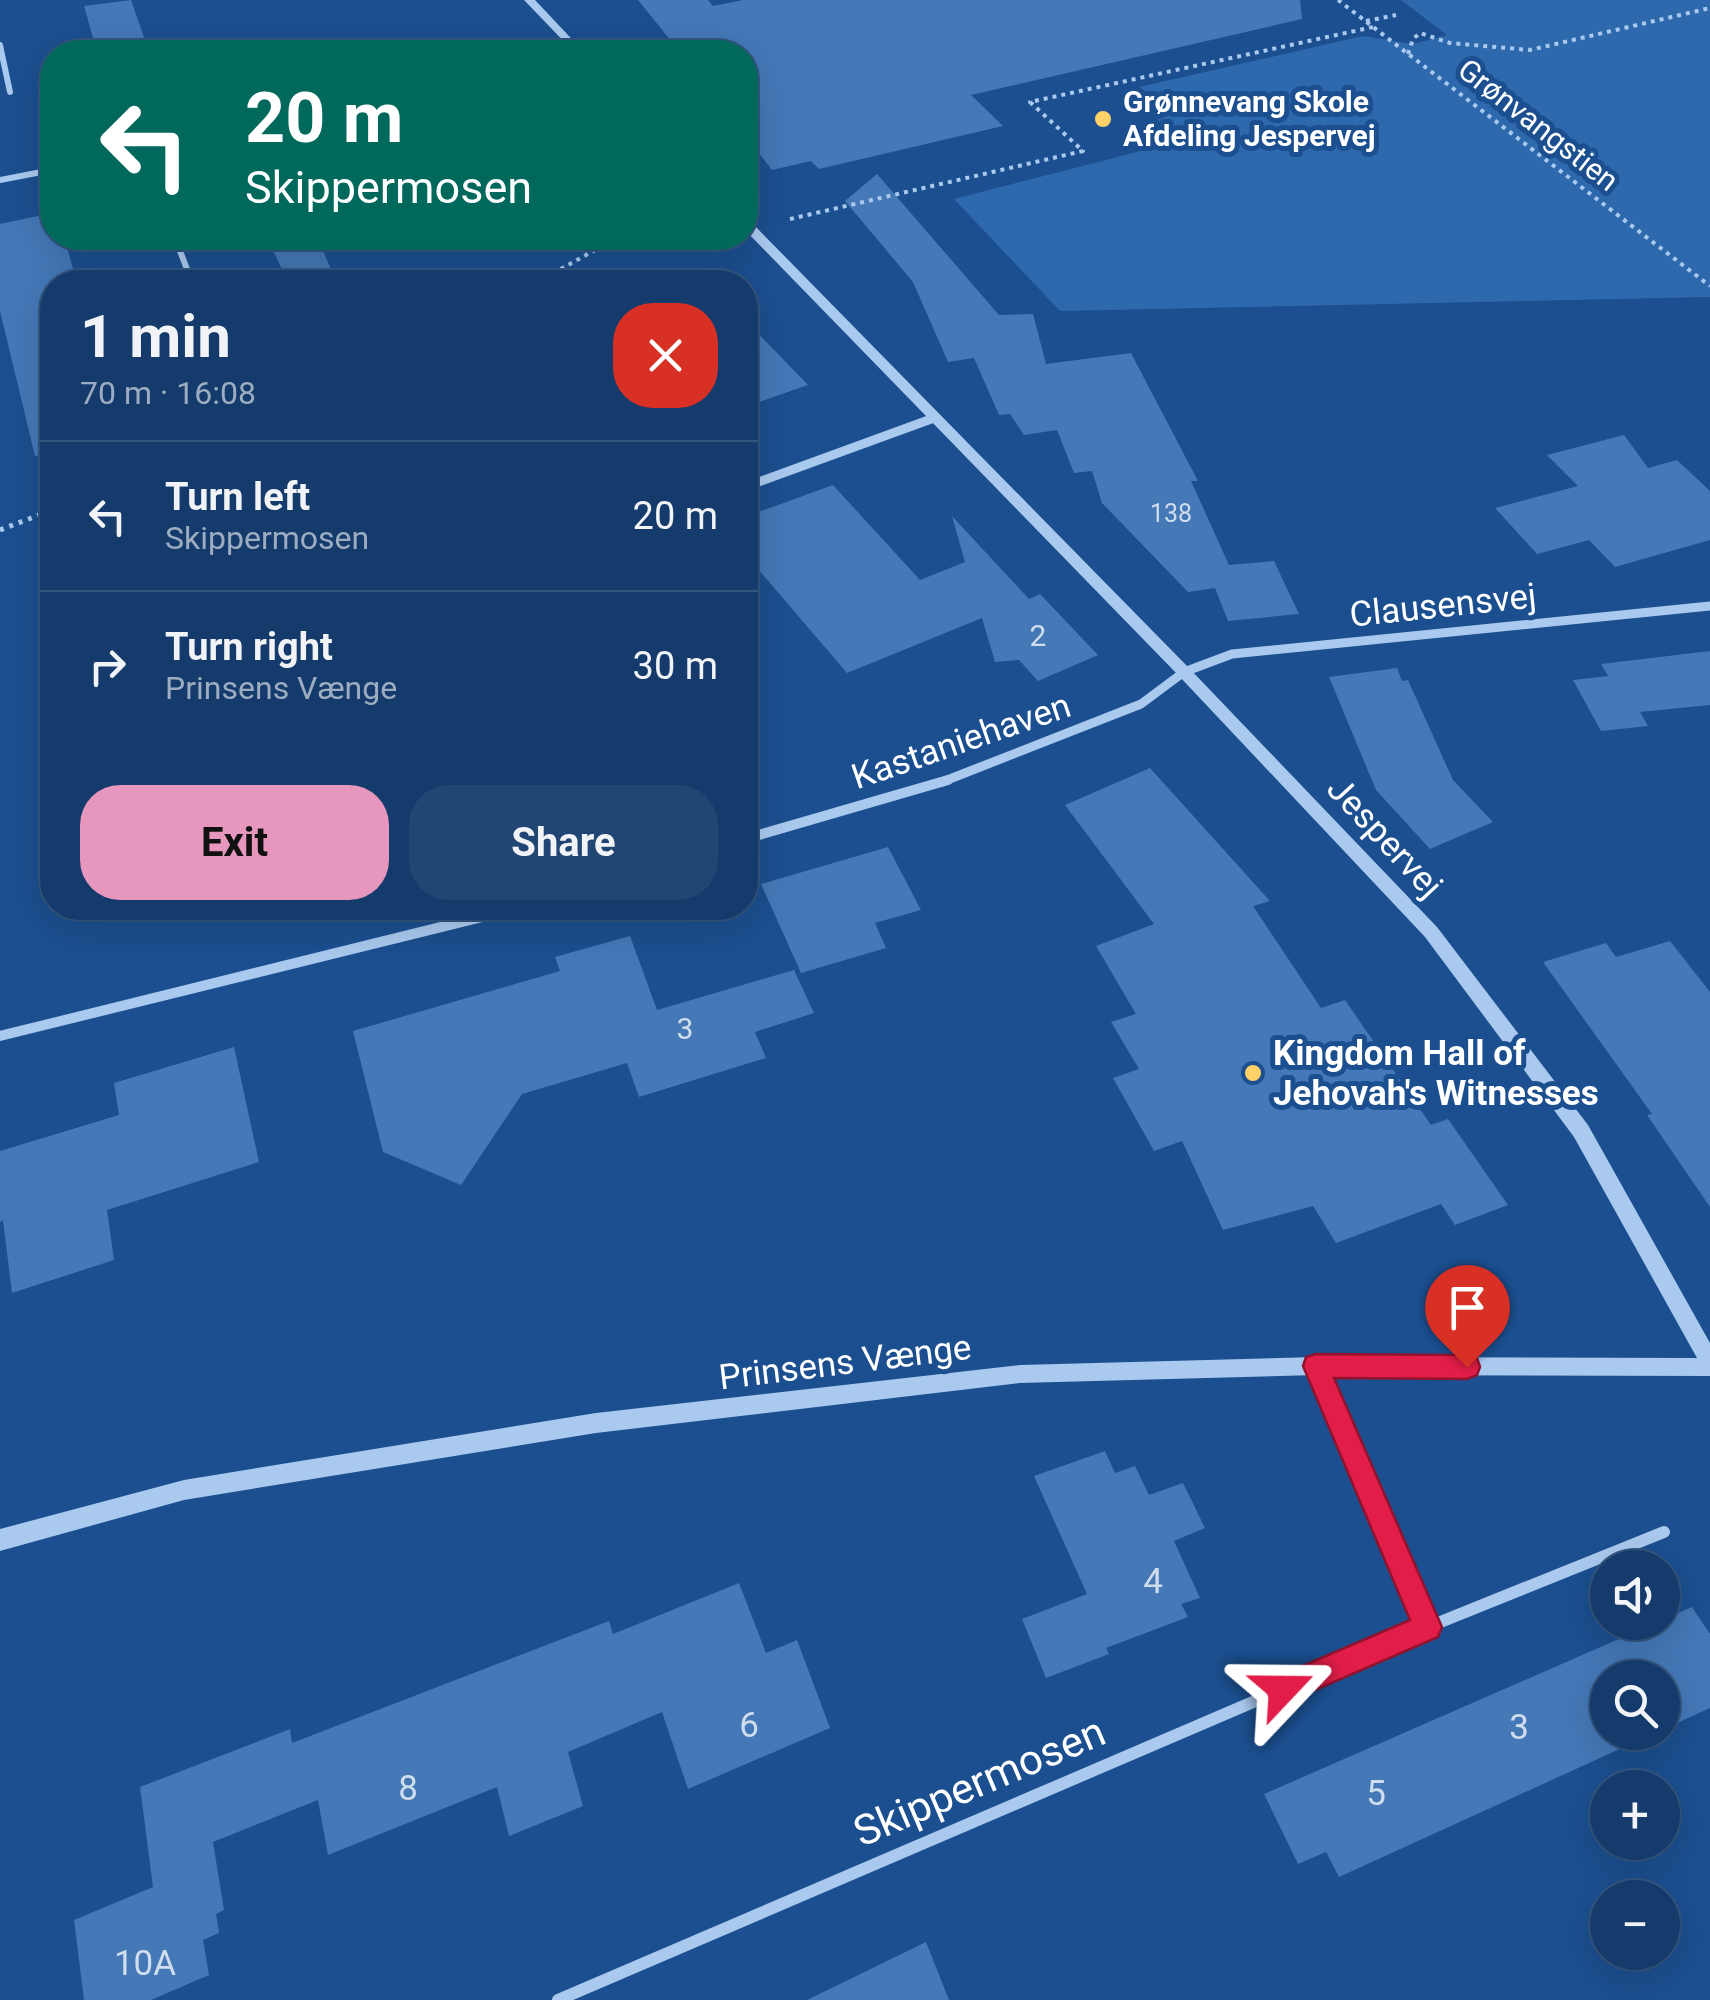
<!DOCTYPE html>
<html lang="en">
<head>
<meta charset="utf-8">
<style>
  body { margin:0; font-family:Roboto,sans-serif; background:#214673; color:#f1f3f6; height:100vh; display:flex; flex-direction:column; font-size:38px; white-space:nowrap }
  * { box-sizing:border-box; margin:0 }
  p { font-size:32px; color:#9dadc1 }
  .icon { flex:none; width:55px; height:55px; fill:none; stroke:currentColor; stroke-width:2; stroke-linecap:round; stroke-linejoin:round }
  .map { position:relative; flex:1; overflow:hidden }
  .drawer { position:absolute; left:40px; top:270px; width:718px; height:650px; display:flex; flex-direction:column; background:#143b6b; border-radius:40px; box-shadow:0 10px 40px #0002,0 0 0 2px #33557e }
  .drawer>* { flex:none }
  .top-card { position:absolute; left:40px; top:40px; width:718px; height:210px; border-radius:40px; box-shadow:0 10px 40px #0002,0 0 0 2px #33557e; background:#00695c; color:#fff; overflow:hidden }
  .tools { position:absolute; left:1590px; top:1550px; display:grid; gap:20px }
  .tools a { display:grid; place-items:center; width:90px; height:90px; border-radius:50%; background:#143b6b; box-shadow:0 10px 40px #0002,0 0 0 2px #33557e; font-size:50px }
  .pin { position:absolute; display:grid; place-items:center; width:85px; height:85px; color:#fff; margin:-102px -42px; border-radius:50% 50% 50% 0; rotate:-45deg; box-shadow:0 0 10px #0007 }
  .pin .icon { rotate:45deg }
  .me { position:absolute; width:110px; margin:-55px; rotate:67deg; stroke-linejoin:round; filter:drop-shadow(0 0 8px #0008) }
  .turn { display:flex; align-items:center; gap:35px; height:210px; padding:0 40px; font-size:45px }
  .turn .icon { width:130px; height:130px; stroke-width:2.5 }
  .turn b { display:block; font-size:70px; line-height:85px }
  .round { display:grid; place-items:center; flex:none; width:105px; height:105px; border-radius:40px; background:#214673 }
  .head { display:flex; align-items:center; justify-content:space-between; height:170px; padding:0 40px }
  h1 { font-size:60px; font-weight:700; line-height:75px }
  .cta { display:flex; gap:20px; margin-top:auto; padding:20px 40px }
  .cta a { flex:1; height:115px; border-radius:40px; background:#e797bd; color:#111; font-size:40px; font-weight:700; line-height:115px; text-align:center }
  .cta a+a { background:#214673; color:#f1f3f6 }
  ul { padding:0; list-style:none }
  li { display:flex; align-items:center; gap:30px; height:150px; padding:0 40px; border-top:2px solid #33557e }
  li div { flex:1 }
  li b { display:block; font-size:38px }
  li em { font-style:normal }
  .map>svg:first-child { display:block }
</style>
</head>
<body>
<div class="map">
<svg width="1710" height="2000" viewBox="0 0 1710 2000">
  <rect width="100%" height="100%" fill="#1b4f8f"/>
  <!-- green -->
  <path fill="#2e69ad" d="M1401 0H1710V297L1060 311 954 199 1180 141 1126 90 1363 36 1413 44 1447 35Z"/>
  <!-- building -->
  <path fill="#4478b7" d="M131 0 146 43 97 52 84 6Z
    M638 0H708L713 6 743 0H1300L1302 19 971 95 1003 126 819 169 811 161 772 170 745 135V52H680Z
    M877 174 999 315 1033 314 1046 364 1131 353 1198 481H1191L1229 565 1274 561 1299 614 1228 621 1215 588 1188 592 1102 503 1092 471 1074 473 1057 430 1024 435 1010 414 999 415 974 358 948 362 913 282 845 201Z
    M52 213V238H64L77 282H52V454L35 456 0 311V224Z
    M267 238H318L336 282H288Z
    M745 320 808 385 745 407Z
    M1624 435 1648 468 1677 460 1710 491V540L1615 567 1589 540 1537 554 1495 508 1578 486 1547 455Z
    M833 485 920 580 965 562 952 516 1029 599 1040 594 1098 655 1038 681 1019 660 995 662 982 618 847 673 745 554V517Z
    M1710 651V705L1640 712 1648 726 1601 731 1573 680 1608 676 1601 664Z
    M1397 668 1402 681 1408 680 1453 780 1493 822 1430 849 1376 790 1329 677Z
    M1150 768 1270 901 1253 906 1321 1008 1345 1000 1431 1125 1448 1119 1508 1205 1455 1225 1441 1204 1336 1243 1313 1206 1223 1230 1182 1141 1154 1151 1113 1078 1139 1069 1111 1022 1136 1014 1096 946 1154 924 1065 805Z
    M888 847 921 910 875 923 886 948 801 973 761 884Z
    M630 936 657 1010 794 970 814 1013 755 1032 766 1058 639 1097 627 1063 522 1094 461 1185 383 1152 353 1031 560 971 555 957Z
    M1670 941 1710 992V1207L1647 1115 1652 1114 1543 962 1606 943 1616 957Z
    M234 1047 259 1162 107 1210 114 1260 12 1293 3 1220 0 1222V1151L119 1115 114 1083Z
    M1105 1451 1115 1473 1135 1466 1149 1495 1183 1483 1205 1528 1174 1541 1200 1598 1181 1604 1188 1617 1106 1648 1109 1654 1046 1678 1022 1619 1087 1594 1034 1476Z
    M739 1583 766 1653 797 1640 830 1728 688 1789 662 1712 568 1752 583 1806 509 1836 497 1787 328 1855 318 1800 213 1842 224 1910 216 1914 219 1933 203 1940 209 1975 151 2000H84L74 1920 153 1887 140 1787 290 1729 292 1743 609 1621 613 1634Z
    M1692 1607 1710 1634V1708L1662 1730V1678H1608V1732H1657L1339 1877 1326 1852 1298 1864 1264 1794Z
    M926 1942 949 2000H807Z"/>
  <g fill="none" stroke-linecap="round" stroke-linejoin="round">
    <!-- path-far1 -->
    <path stroke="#a9c9ee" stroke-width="4" stroke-dasharray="4 5" stroke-linecap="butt" d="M1338 0 1710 286
      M1366 21 1396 15
      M1408 54 1413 39 1420 33 1450 43 1530 50 1710 8
      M790 219 1083 151 1030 102 1373 27
      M537 282 617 238"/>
    <!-- path -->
    <path stroke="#a9c9ee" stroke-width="5" stroke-dasharray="4 6" stroke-linecap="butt" d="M0 530 52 510"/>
    <!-- minor-far3 -->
    <path stroke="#a9c9ee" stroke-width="6" d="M0 45 10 92
      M0 180 52 170
      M175 238 192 282"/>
    <!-- minor-far2 -->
    <path stroke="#a9c9ee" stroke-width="9" d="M745 487 934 418
      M942 782 1141 704 1184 672 1232 654 1710 606"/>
    <!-- minor-far1 -->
    <path stroke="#a9c9ee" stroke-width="10" d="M745 839 948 780
      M0 1036 518 908"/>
    <!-- minor -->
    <path stroke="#a9c9ee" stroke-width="12" d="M1428 1627 1664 1532
      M558 2000 1428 1627 1316 1366"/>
    <!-- tertiary -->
    <path fill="#a9c9ee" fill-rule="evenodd" d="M524 0H535L584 52H574Z
      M745 219 749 220 1189 668 1437 927 1588 1125 1710 1343V1376L1316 1375 1020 1383 596 1433 184 1500 0 1551V1529L184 1480 596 1413 1020 1365 1316 1357 1697 1358 1574 1137 1425 937 1179 676 745 230Z"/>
  </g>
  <!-- route -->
  <path fill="#e11d48" stroke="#92132f" stroke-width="2.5" d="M1316 1354 1467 1355 1477 1358 1480 1367 1477 1375 1467 1379 1334 1378 1442 1627 1438 1637 1283 1704 1272 1700 1268 1689 1272 1679 1410 1620 1303 1366 1306 1357Z"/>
  <!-- markers -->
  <g fill="#ffd166" stroke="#1b4f8f" stroke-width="4">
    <circle cx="1103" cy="119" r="10"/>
    <circle cx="1253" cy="1073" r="10"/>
  </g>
  <g text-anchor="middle" stroke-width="10" stroke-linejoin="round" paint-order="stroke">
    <!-- far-number labels -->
    <g font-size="25" fill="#d0dded">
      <text x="1171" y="522">138</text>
    </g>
    <!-- far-poi labels -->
    <g font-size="30" font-weight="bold" fill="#fff" stroke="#1b4f8f" text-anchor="start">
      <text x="1123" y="112">Grønnevang Skole<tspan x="1123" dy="34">Afdeling Jespervej</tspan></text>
    </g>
    <!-- far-street labels -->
    <g font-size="30" fill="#fff" stroke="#1b4f8f">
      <text transform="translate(1538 125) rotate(38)" y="10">Grønvangstien</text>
    </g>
    <!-- number labels -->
    <g font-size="30" fill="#d0dded">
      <text x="1038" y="646">2</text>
      <text x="685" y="1039">3</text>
    </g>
    <!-- street labels -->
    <g font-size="35" fill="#fff" stroke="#1b4f8f">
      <text transform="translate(1443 605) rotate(-6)" y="12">Clausensvej</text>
      <text transform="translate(961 741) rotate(-19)" y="12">Kastaniehaven</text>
      <text transform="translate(1385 837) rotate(47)" y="12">Jespervej</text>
      <text transform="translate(845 1362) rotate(-7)" y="12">Prinsens Vænge</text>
    </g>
    <!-- poi labels -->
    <g font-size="35" font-weight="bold" fill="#fff" stroke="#1b4f8f" text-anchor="start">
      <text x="1273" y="1065">Kingdom Hall of<tspan x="1273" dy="40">Jehovah's Witnesses</tspan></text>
    </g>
    <!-- near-number labels -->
    <g font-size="35" fill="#d0dded">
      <text x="1153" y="1593">4</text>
      <text x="749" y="1737">6</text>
      <text x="1519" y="1739">3</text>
      <text x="408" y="1800">8</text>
      <text x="1376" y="1805">5</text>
      <text x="145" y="1975">10A</text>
    </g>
    <!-- near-street labels -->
    <g font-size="42" fill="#fff" stroke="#1b4f8f">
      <text transform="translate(979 1781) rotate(-23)" y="15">Skippermosen</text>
    </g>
  </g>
</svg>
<div class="tools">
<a><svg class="icon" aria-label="sound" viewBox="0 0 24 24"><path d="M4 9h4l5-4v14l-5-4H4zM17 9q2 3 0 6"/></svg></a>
<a><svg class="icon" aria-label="search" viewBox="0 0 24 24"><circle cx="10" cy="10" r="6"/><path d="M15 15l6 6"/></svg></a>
<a>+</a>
<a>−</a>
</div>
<div class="pin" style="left:1467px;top:1367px;background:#d93025"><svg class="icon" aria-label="arrive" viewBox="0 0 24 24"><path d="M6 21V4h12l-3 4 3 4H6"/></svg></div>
<svg class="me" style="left:1283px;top:1689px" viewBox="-20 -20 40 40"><path d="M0-17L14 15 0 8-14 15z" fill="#e11d48" stroke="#fff" stroke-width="4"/></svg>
<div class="top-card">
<div class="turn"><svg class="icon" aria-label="left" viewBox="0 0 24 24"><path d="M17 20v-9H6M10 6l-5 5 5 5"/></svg><div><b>20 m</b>Skippermosen</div></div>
</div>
<section class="drawer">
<div class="head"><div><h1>1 min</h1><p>70 m · 16:08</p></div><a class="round" style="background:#d93025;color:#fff"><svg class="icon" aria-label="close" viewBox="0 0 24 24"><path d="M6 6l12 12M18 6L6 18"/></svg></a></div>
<ul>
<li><svg class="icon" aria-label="left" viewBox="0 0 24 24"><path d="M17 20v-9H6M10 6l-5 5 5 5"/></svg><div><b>Turn left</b><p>Skippermosen</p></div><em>20 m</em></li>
<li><svg class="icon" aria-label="right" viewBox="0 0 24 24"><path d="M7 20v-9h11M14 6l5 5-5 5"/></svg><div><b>Turn right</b><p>Prinsens Vænge</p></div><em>30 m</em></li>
</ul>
<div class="cta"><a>Exit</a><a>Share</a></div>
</section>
</div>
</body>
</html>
